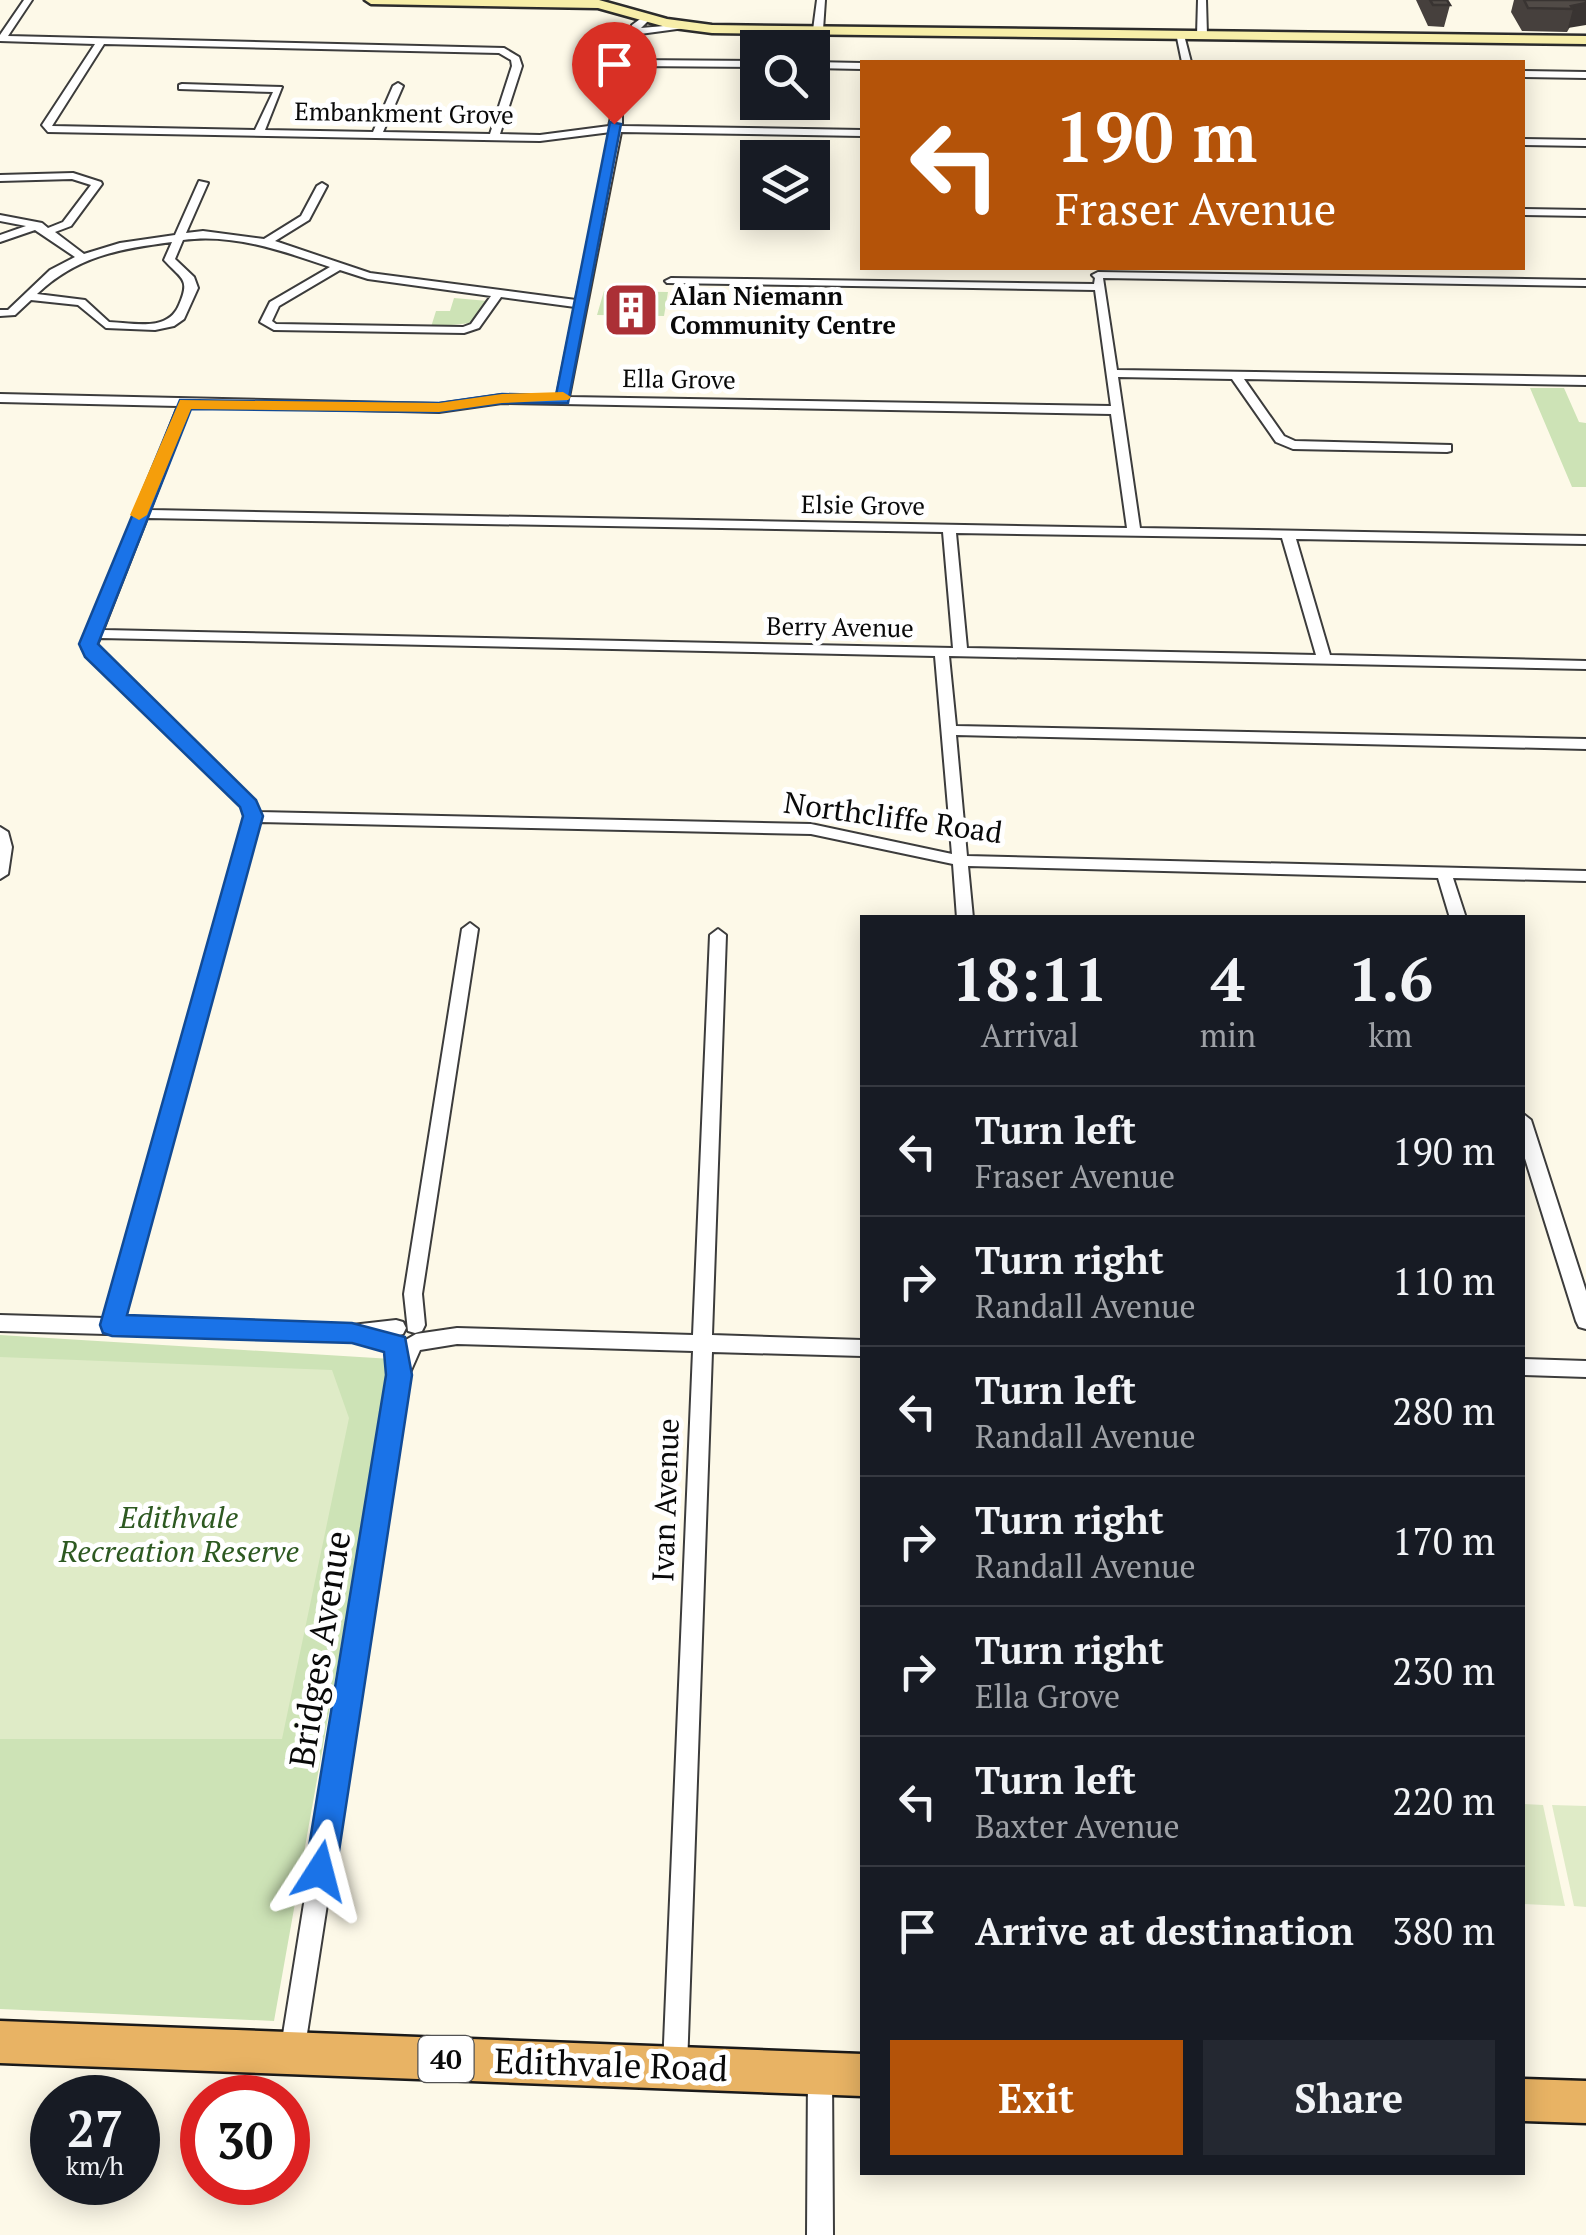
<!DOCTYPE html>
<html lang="en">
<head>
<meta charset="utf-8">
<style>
  body { margin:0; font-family:"PT Serif",serif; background:#242831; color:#f1f3f6; height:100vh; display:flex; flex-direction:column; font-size:38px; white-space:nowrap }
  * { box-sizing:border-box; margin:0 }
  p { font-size:32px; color:#9ea1a6 }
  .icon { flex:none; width:55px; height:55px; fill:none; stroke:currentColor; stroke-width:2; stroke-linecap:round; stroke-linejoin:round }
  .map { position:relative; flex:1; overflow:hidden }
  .sheet { position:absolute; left:860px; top:915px; width:665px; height:1260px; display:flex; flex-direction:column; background:#171b24; border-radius:0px; box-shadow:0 5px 25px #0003 }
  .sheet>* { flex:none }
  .top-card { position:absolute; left:860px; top:60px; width:665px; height:210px; border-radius:0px; box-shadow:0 5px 25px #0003; background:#b45309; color:#fff; overflow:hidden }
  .controls { position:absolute; left:740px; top:30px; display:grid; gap:20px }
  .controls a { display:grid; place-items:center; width:90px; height:90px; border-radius:0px; background:#171b24; box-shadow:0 5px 25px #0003; font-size:50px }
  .speed { position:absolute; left:30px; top:2075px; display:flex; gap:20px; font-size:50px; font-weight:700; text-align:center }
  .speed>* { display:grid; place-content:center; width:130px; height:130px; border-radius:50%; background:#171b24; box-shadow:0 5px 25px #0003; line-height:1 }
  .speed small { font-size:25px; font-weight:400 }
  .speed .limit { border:15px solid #d22; background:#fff; color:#111 }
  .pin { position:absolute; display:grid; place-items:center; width:85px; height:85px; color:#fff; margin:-102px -42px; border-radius:50% 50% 50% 0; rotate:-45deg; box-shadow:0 0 10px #0007 }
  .pin .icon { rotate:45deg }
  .me { position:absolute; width:110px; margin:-55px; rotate:9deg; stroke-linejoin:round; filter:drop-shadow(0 0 8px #0008) }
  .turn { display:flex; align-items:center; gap:35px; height:210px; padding:0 30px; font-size:45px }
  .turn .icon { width:130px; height:130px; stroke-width:2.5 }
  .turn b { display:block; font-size:70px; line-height:85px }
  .eta { display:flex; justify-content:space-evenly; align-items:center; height:170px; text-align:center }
  .eta b { font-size:60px; font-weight:800; line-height:70px }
  .primary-button { display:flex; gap:20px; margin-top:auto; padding:20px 30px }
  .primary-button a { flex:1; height:115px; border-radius:0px; background:#b45309; color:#fff; font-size:40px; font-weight:800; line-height:115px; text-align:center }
  .primary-button a+a { background:#242831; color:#f1f3f6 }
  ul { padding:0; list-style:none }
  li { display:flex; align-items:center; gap:30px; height:130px; padding:0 30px; border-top:2px solid #363941 }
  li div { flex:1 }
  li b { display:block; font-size:38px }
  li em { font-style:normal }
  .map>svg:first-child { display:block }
</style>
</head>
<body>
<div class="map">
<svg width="1586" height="2235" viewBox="0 0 1586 2235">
  <rect width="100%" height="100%" fill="#fdf9e8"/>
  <!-- green -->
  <path fill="#cde3b6" d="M604 291 668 292 664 316 597 315Z
    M454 298 488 301 471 323 431 327 436 311H450Z
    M1530 388H1564L1579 422 1586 423V487H1572Z
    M0 1335 392 1359 274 2021 0 2009Z"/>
  <!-- pitch -->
  <path fill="#dfebc7" d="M0 1357 332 1370 349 1418 282 1739H0Z
    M1523 1804 1543 1805 1565 1906 1523 1904Z
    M1552 1805 1586 1806V1907L1574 1906Z"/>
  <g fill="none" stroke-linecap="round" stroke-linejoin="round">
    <!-- minor casing -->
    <g stroke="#3c3c3c" stroke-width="4">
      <path id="minor" d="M24 0H32L8 36 504 48 519 57 522 66 500 134 540 135 609 126 632 25 647 14 652 17 641 28 687 24 692 27 640 34 634 60 758 61V67L632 66 622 114V126L862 130V136L621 132 569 397 1111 406 1095 290 667 283 665 281 671 278 1094 284 1095 278 1092 275 1098 272 1586 280V286L1103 278 1117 370 1586 377V385L1244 379 1284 436 1295 441 1451 445V451L1447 452 1293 449 1276 442 1232 379 1118 377 1140 528 1586 536V544L1296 539 1330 655 1586 661V669L949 656 956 726 1586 739V749L956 735 967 856 1586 871V881L1453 878 1466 918H1450L1438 878 968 866 973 918H957L953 864 811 834 259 822 123 1319 352 1325 396 1320 403 1322 406 1328 403 1334 396 1336 404 1341 416 1334 457 1328 693 1335 710 935 718 929 726 935 712 1335 862 1340V1356L712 1352 687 2067 684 2076 675 2079 666 2076 663 2067 693 1351 457 1344 420 1350 409 1375 304 2053 301 2062 292 2065 283 2062 280 2053 389 1374 386 1344 389 1338 396 1336 352 1341 0 1331V1315L104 1318 245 817 242 807 82 648 85 634 89 631 134 517 133 514 137 511 178 406 0 402V394L439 404 502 395 557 396 575 307 501 297 479 328 464 333 274 330 260 322 270 302 330 267C283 251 233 233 183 240L175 259 194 277 198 288 184 319 174 326 155 330 106 328 78 305 31 300 15 315 0 316V310H8L50 270 75 257 35 230 0 242V235L26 226 0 221V215L42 223 48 228 63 222 91 185 72 179 0 181V175L73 173 101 182 102 184 71 226 55 232 84 254 120 243 175 235 199 181 208 183 186 233 203 231 264 239 301 216 317 186 322 183 327 186 309 220 275 241 370 273 576 300 611 132 540 141 48 132 42 125 95 44 0 41V35ZM104 44 499 53 511 60 512 66 490 134 383 132 403 86 398 83 393 86 373 132 265 130 282 87 182 84 179 85V89L273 92 255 130 52 126ZM172 242 164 260C181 279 191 278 179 305 168 332 134 323 109 322L85 300 37 294C77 256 119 249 172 242ZM340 270 368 279 491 296 471 324 463 327 276 324 272 321 279 306ZM502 403 1111 414 1127 528 150 510 190 406 439 412ZM147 518 943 532 953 648 103 630ZM956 533 1282 538 1316 655 967 648ZM100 638 935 656 952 854 811 824 259 812 254 801 96 647Z
        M817 0H825L823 30 818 33 813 30Z
        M1198 0H1206L1207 35 1202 38 1197 35Z
        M1176 33 1184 35 1191 62H1182Z
        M812 62 862 63V69L812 68Z
        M1522 71 1586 72V78L1522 77Z
        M1522 139 1586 140V146L1522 145Z
        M1522 209 1586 210V216L1522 215Z
        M0 827 8 832 12 847 8 874 0 879Z
        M470 923 478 929 422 1294 425 1325 422 1331 415 1333 408 1331 404 1294 462 929Z
        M1522 1113 1531 1120 1586 1291V1329L1579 1327 1576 1321 1522 1149Z
        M1522 1359 1586 1361V1377L1522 1375Z
        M820 2061 829 2064 832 2073 833 2235H807L808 2073 811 2064Z"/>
    </g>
    <!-- secondary casing -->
    <g stroke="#2b2b2b" stroke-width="5">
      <path id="secondary" d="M365 0H599L667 19 712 25 1586 36V44L712 33 666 27 598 8 371 4Z"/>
    </g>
    <!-- trunk casing -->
    <g stroke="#1a1a1a" stroke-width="5">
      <path id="trunk" d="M0 2021 862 2054V2096L0 2063Z
        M1522 2079 1586 2081V2123L1522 2121Z"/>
    </g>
    <!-- minor -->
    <use href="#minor" fill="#fff" fill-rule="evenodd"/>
    <!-- secondary -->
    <use href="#secondary" fill="#f7eea9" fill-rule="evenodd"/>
    <!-- trunk -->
    <use href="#trunk" fill="#e8b364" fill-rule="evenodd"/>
  </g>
  <!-- wall -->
  <path fill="#46403d" d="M1416 0H1447L1450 5 1444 27 1428 26Z
    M1514 0H1586L1567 32 1522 31 1511 12Z"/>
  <!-- shaded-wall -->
  <path fill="#393432" d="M1586 3V25L1568 28 1573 9 1571 6Z"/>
  <!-- building -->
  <path fill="#514b47" stroke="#393432" stroke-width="2.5" d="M1430 0H1447L1450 5H1433Z
    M1524 0H1586V3L1571 6 1573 9 1528 8Z"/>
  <!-- route -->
  <path fill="#1a73e8" stroke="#114b97" stroke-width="2.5" d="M610 122 621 124 568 403H502L439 412 191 409 98 644 256 800 263 816 127 1315 352 1323 405 1337 412 1375 336 1871 331 1882 320 1886 310 1882 305 1871 386 1375 384 1352 352 1343 112 1336 103 1333 100 1325 243 816 240 807 85 657 79 644 180 400 439 403 502 394 556 395Z"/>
  <!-- slow -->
  <path fill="#f59e0b" d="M563 392 571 397 568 400 502 403 439 412 191 409 147 515 139 520 130 515 180 400 439 403 502 394Z"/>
  <!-- icons -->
  <defs>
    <g id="building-square" transform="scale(2.875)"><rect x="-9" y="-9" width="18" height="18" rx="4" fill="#ab3036" stroke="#fff"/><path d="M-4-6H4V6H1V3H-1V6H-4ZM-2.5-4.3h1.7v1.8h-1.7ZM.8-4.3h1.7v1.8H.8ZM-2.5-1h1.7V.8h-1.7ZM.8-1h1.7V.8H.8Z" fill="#fff"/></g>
  </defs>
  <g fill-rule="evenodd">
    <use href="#building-square" x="631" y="310"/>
  </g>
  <g text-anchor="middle" stroke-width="10" stroke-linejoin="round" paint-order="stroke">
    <!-- far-street labels -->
    <g font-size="25" fill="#090909" stroke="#fff">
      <text transform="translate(404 113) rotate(1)" y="9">Embankment Grove</text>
      <text transform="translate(679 379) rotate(1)" y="9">Ella Grove</text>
      <text transform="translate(863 505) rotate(1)" y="9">Elsie Grove</text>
      <text transform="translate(840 627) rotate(1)" y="9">Berry Avenue</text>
    </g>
    <!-- far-poi labels -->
    <g font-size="25" font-weight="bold" fill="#090909" stroke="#fff" text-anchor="start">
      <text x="670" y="305">Alan Niemann<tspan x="670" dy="29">Community Centre</tspan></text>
    </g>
    <!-- shield labels -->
    <rect fill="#fff" stroke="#535353" stroke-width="2.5" x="418.5" y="2036" width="55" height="46" rx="8"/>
    <g font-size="28" font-weight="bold" fill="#090909">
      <text x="446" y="2069">40</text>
    </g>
    <!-- street labels -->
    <g font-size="30" fill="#090909" stroke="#fff">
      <text transform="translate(893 818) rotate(8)" y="10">Northcliffe Road</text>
      <text transform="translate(666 1500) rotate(-88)" y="10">Ivan Avenue</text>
    </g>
    <!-- park labels -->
    <g font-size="30" font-style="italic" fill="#2d5921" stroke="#fff">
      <text x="179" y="1528">Edithvale<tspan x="179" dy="34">Recreation Reserve</tspan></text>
    </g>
    <!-- near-street labels -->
    <g font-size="35" fill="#090909" stroke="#fff">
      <text transform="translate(320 1649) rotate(-81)" y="12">Bridges Avenue</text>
      <text transform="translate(611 2065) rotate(2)" y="12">Edithvale Road</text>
    </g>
  </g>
</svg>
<div class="controls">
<a><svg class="icon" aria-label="search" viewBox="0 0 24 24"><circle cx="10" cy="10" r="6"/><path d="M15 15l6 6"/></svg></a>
<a><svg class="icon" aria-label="layers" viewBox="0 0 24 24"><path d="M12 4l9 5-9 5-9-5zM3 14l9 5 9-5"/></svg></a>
</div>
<div class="speed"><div>27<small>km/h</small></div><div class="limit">30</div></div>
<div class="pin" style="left:614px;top:124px;background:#d93025"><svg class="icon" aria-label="arrive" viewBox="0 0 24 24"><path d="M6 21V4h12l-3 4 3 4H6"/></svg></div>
<svg class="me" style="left:320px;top:1871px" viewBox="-20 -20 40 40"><path d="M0-17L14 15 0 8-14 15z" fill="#1a73e8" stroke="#fff" stroke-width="4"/></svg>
<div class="top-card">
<div class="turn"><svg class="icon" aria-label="left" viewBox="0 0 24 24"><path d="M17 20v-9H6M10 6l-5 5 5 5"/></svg><div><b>190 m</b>Fraser Avenue</div></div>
</div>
<section class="sheet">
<div class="eta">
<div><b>18:11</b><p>Arrival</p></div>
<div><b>4</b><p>min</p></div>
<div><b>1.6</b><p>km</p></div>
</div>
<ul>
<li><svg class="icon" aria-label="left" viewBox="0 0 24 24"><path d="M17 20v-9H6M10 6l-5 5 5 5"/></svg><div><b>Turn left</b><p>Fraser Avenue</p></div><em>190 m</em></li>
<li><svg class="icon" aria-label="right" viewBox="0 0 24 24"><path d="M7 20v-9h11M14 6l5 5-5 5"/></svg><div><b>Turn right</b><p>Randall Avenue</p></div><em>110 m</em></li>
<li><svg class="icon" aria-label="left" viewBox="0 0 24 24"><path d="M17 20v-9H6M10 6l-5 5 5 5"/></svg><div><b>Turn left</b><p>Randall Avenue</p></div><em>280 m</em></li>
<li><svg class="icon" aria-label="right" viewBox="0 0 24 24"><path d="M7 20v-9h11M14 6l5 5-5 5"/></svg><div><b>Turn right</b><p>Randall Avenue</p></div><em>170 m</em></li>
<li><svg class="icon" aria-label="right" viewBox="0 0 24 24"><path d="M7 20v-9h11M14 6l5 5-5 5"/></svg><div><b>Turn right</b><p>Ella Grove</p></div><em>230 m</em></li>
<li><svg class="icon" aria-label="left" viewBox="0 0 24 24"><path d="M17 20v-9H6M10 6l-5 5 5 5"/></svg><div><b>Turn left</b><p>Baxter Avenue</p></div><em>220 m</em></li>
<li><svg class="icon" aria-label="arrive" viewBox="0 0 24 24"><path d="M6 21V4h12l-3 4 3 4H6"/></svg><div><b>Arrive at destination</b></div><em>380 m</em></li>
</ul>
<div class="primary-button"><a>Exit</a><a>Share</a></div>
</section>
</div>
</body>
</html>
